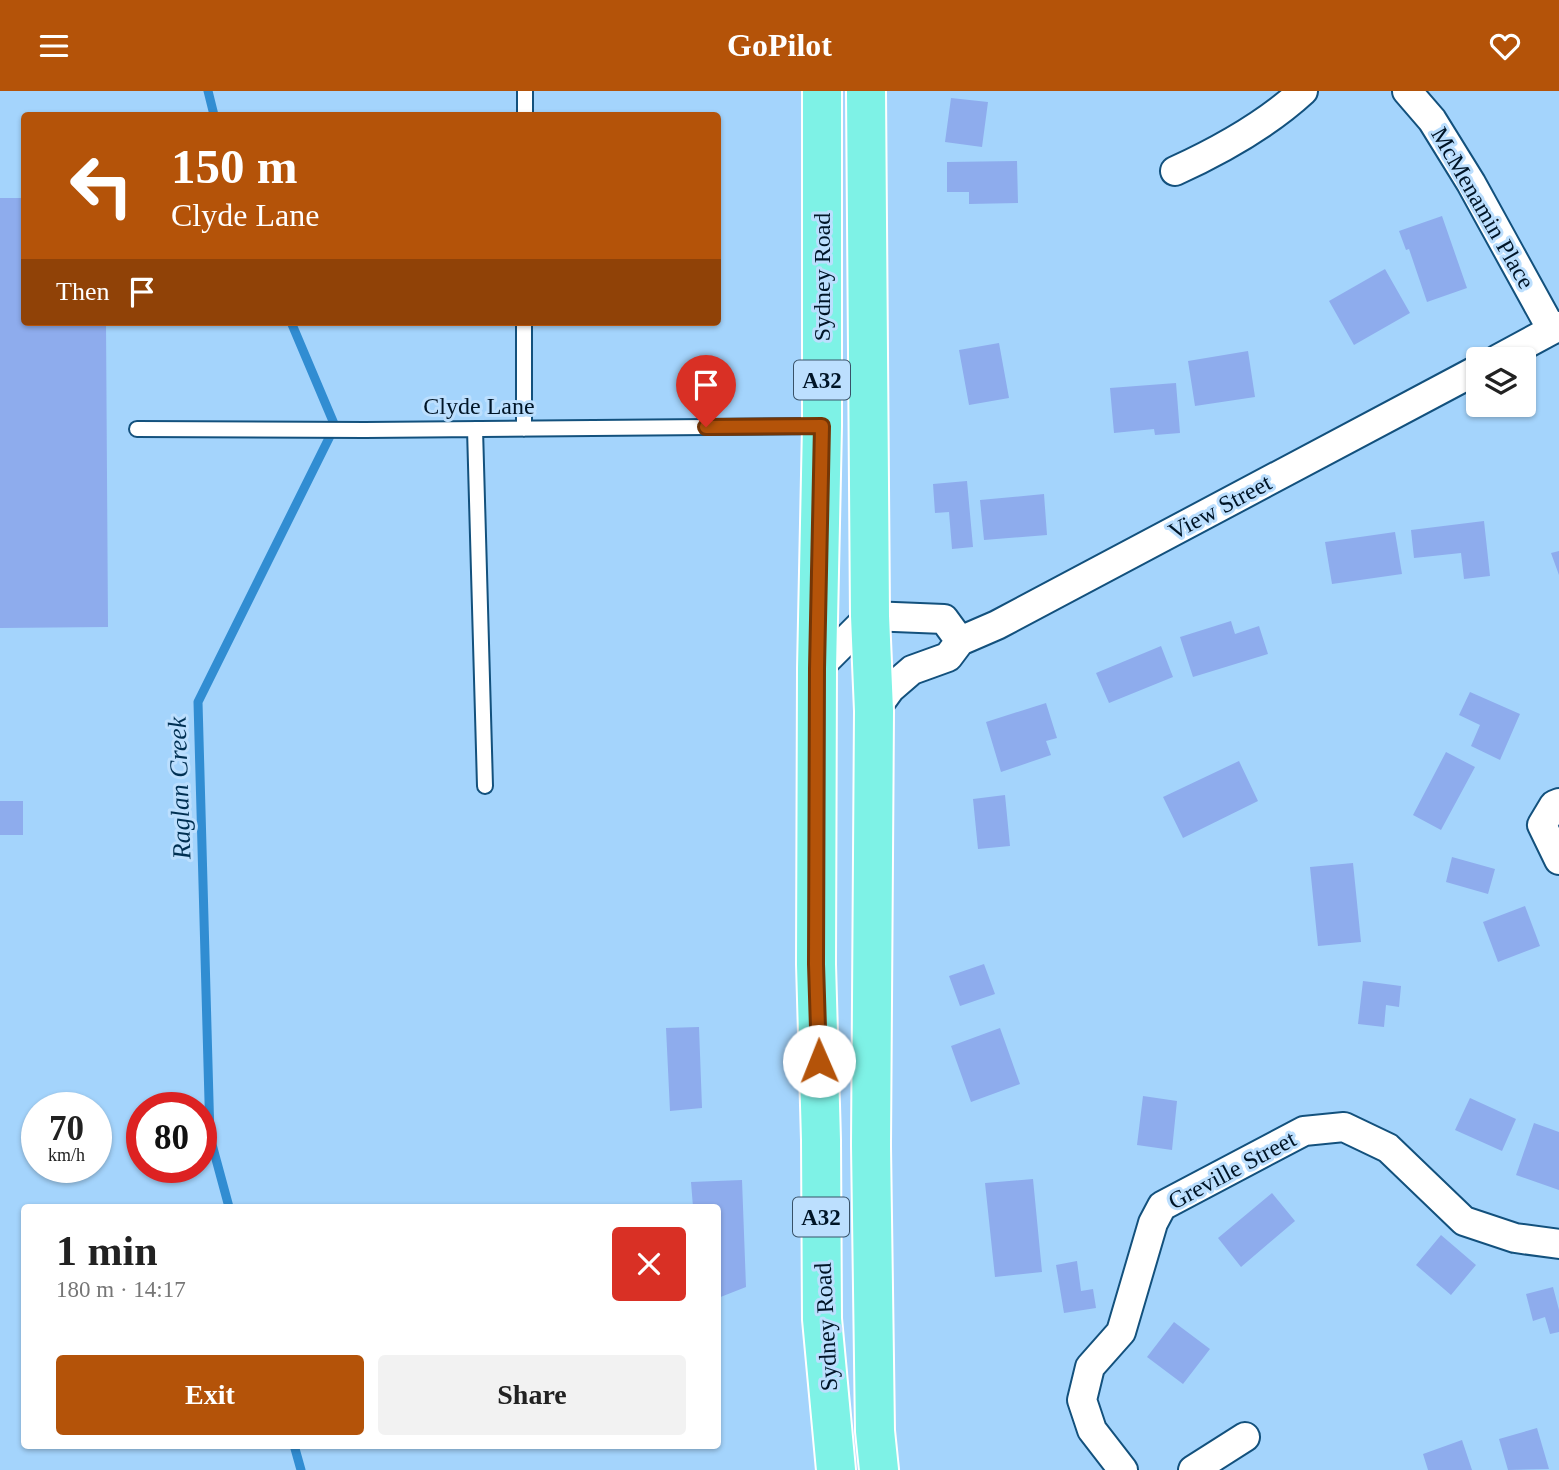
<!DOCTYPE html>
<html lang="en">
<head>
<meta charset="utf-8">
<style>
  body { margin:0; font-family:"Times New Roman",serif; background:#f2f2f2; color:#222; height:100vh; display:flex; flex-direction:column; font-size:26px; white-space:nowrap }
  * { box-sizing:border-box; margin:0 }
  p { font-size:23px; color:#767676 }
  .icon { flex:none; width:38px; height:38px; fill:none; stroke:currentColor; stroke-width:2; stroke-linecap:round; stroke-linejoin:round }
  .map { position:relative; flex:1; overflow:hidden }
  .drawer { position:absolute; left:21px; top:1113px; width:700px; height:245px; display:flex; flex-direction:column; background:#fff; border-radius:7px; box-shadow:0 2px 5px #0004 }
  .drawer>* { flex:none }
  .top-card { position:absolute; left:21px; top:21px; width:700px; height:214px; border-radius:7px; box-shadow:0 2px 5px #0004; background:#b45309; color:#fff; overflow:hidden }
  .tools { position:absolute; left:1466px; top:256px; display:grid; gap:14px }
  .tools a { display:grid; place-items:center; width:70px; height:70px; border-radius:7px; background:#fff; box-shadow:0 2px 5px #0004; font-size:35px }
  .speed { position:absolute; left:21px; top:1001px; display:flex; gap:14px; font-size:35px; font-weight:700; text-align:center }
  .speed>* { display:grid; place-content:center; width:91px; height:91px; border-radius:50%; background:#fff; box-shadow:0 2px 5px #0004; line-height:1 }
  .speed small { font-size:18px; font-weight:400 }
  .speed .limit { border:10px solid #d22; background:#fff; color:#111 }
  .pin { position:absolute; display:grid; place-items:center; width:60px; height:60px; color:#fff; margin:-72px -30px; border-radius:50% 50% 50% 0; rotate:-45deg; box-shadow:0 0 7px #0007 }
  .pin .icon { rotate:45deg }
  .me { position:absolute; width:77px; margin:-38px; rotate:359deg; stroke-linejoin:round; filter:drop-shadow(0 0 5px #0008) }
  .turn { display:flex; align-items:center; gap:24px; height:147px; padding:0 35px; font-size:32px }
  .turn .icon { width:91px; height:91px; stroke-width:2.5 }
  .turn b { display:block; font-size:49px; line-height:60px }
  .then { display:flex; align-items:center; height:66px; padding:0 35px; background:#0003; gap:14px; font-size:26px }
  .round { display:grid; place-items:center; flex:none; width:74px; height:74px; border-radius:7px; background:#f2f2f2 }
  .overview { display:flex; align-items:center; justify-content:space-between; height:119px; padding:0 35px }
  h1 { font-size:42px; font-weight:800; line-height:52px }
  .cta { display:flex; gap:14px; margin-top:auto; padding:14px 35px }
  .cta a { flex:1; height:80px; border-radius:7px; background:#b45309; color:#fff; font-size:28px; font-weight:800; line-height:80px; text-align:center }
  .cta a+a { background:#f2f2f2; color:#222 }
  header { display:flex; justify-content:space-between; align-items:center; height:91px; padding:0 35px; background:#b45309; color:#fff; font-size:32px; font-weight:800 }
  .map>svg:first-child { display:block }
</style>
</head>
<body>
<header><svg class="icon" aria-label="menu" viewBox="0 0 24 24"><path d="M4 6h16M4 12h16M4 18h16"/></svg>GoPilot<svg class="icon" aria-label="heart" viewBox="0 0 24 24"><path d="M12 20l-8-8c-3-5 5-10 8-4 3-6 11-1 8 4z"/></svg></header>
<div class="map">
<svg width="1559" height="1379" viewBox="0 0 1559 1379">
  <rect width="100%" height="100%" fill="#a4d4fc"/>
  <g fill="none" stroke-linecap="round" stroke-linejoin="round">
    <!-- stream -->
    <path stroke="#318dd2" stroke-width="9" d="M208 0 214 24
      M229 1116 210 1046 198 611 335 335 291 231
      M294 1354 301 1379"/>
  </g>
  <!-- building -->
  <path fill="#8eaced" d="M951 7 988 11 982 56 945 51Z
    M1017 70 1018 112 969 113V101H947V71Z
    M0 107H24V231H106L108 536 0 537Z
    M1442 125 1467 197 1427 211 1409 158 1406 159 1399 140Z
    M1385 178 1410 222 1354 254 1329 210Z
    M999 252 1009 307 969 314 959 259Z
    M1248 260 1255 306 1195 315 1188 270Z
    M1176 292 1180 342 1155 344 1154 338 1114 342 1110 297Z
    M967 390 973 456 952 458 949 421 935 422 933 393Z
    M1044 403 1047 444 984 449 980 409Z
    M1484 430 1490 485 1464 488 1461 462 1414 467 1411 439Z
    M1395 441 1402 483 1332 493 1325 451Z
    M1559 460V484L1551 462Z
    M1231 530 1235 543 1259 535 1268 563 1193 586 1180 546Z
    M1161 555 1173 586 1109 612 1096 582Z
    M1470 601 1520 623 1500 669 1471 655 1480 634 1459 624Z
    M1046 612 1057 647 1046 650 1051 664 1001 681 986 631Z
    M1446 661 1475 676 1441 739 1413 724Z
    M1239 670 1258 710 1183 747 1163 706Z
    M1005 704 1010 755 978 758 973 708Z
    M0 710H23V744H0Z
    M1452 766 1495 778 1488 803 1446 791Z
    M1353 772 1361 851 1318 855 1310 776Z
    M1525 815 1540 855 1498 871 1483 831Z
    M984 873 995 903 960 915 949 885Z
    M1363 890 1401 895 1399 916 1386 914 1384 936 1358 933Z
    M699 936 702 1017 670 1020 666 937Z
    M1000 937 1020 993 971 1011 951 955Z
    M1143 1005 1177 1010 1172 1059 1137 1054Z
    M1470 1007 1516 1028 1502 1060 1455 1039Z
    M1534 1032 1559 1041V1099L1516 1084Z
    M1033 1088 1042 1181 995 1186 985 1092Z
    M742 1089 746 1196 718 1207V1116H693L691 1091Z
    M1272 1102 1295 1130 1241 1176 1218 1147Z
    M1441 1144 1476 1174 1451 1204 1416 1174Z
    M1077 1170 1081 1200 1093 1198 1096 1217 1064 1222 1056 1174Z
    M1553 1196 1559 1219V1241L1550 1243 1545 1226 1533 1230 1526 1203Z
    M1174 1231 1210 1258 1183 1293 1147 1266Z
    M1537 1337 1549 1378 1508 1379 1499 1348Z
    M1462 1349 1472 1379H1428L1423 1363Z"/>
  <g fill="none" stroke-linecap="round" stroke-linejoin="round">
    <!-- service casing -->
    <g stroke="#13517d" stroke-width="18">
      <path id="service" d="M525 24V0
        M137 338 365 339 821 335
        M475 338 485 695
        M524 338V231"/>
    </g>
    <!-- minor casing -->
    <g stroke="#13517d" stroke-width="32">
      <path id="minor" d="M1407 0 1432 29 1471 92 1552 239
        M1175 80C1221 59 1266 34 1303 0
        M1498 268 1559 235
        M817 578 870 525 944 528 960 550
        M874 620 890 598 912 579 948 566 960 550 997 534 1479 278
        M1559 712 1554 714 1542 734 1559 769
        M1123 1379 1092 1339 1082 1309 1090 1276 1121 1241 1153 1132 1162 1115 1304 1040 1344 1036 1388 1057 1464 1130 1515 1147 1559 1153
        M1193 1379 1245 1346"/>
    </g>
    <!-- trunk casing -->
    <g stroke="#fff" stroke-width="42">
      <path id="trunk" d="M822 0V335L817 578 816 873 821 1049 822 1228 836 1379
        M866 0 870 525 874 620 871 1055 875 1340 879 1379"/>
    </g>
    <!-- service -->
    <use href="#service" stroke="#fff" stroke-width="14"/>
    <!-- minor -->
    <use href="#minor" stroke="#fff" stroke-width="28"/>
    <!-- trunk -->
    <use href="#trunk" stroke="#7ef2e6" stroke-width="38"/>
  </g>
  <g fill="none" stroke-linecap="round" stroke-linejoin="round">
    <!-- route casing -->
    <g stroke="#753606" stroke-width="18">
      <path id="route" d="M706 336 822 335 817 578 816 873 819 970"/>
    </g>
    <!-- route -->
    <use href="#route" stroke="#b45309" stroke-width="12"/>
  </g>
  <g text-anchor="middle" stroke-width="6" stroke-linejoin="round" paint-order="stroke">
    <!-- shield labels -->
    <g fill="#bcdffe" stroke="#385268" stroke-width="2">
      <rect x="794" y="269.5" width="56" height="39" rx="5"/>
      <rect x="793" y="1106.5" width="56" height="39" rx="5"/>
    </g>
    <g font-size="23" font-weight="bold" fill="#001527">
      <text x="822" y="297">A32</text>
      <text x="821" y="1134">A32</text>
    </g>
    <!-- street labels -->
    <g font-size="24" fill="#001527" stroke="#bcdffe">
      <text transform="translate(1483 117) rotate(60)" y="8">McMenamin Place</text>
      <text transform="translate(822 186) rotate(-90)" y="8">Sydney Road</text>
      <text x="479" y="323">Clyde Lane</text>
      <text transform="translate(1220 416) rotate(-28)" y="8">View Street</text>
      <text transform="translate(1232 1079) rotate(-28)" y="8">Greville Street</text>
      <text transform="translate(826 1236) rotate(-93)" y="8">Sydney Road</text>
    </g>
    <!-- water labels -->
    <g font-size="26" font-style="italic" fill="#003052" stroke="#bcdffe">
      <text transform="translate(179 697) rotate(-92)" y="9">Raglan Creek</text>
    </g>
  </g>
</svg>
<div class="tools">
<a><svg class="icon" aria-label="layers" viewBox="0 0 24 24"><path d="M12 4l9 5-9 5-9-5zM3 14l9 5 9-5"/></svg></a>
</div>
<div class="speed"><div>70<small>km/h</small></div><div class="limit">80</div></div>
<div class="pin" style="left:706px;top:336px;background:#d93025"><svg class="icon" aria-label="arrive" viewBox="0 0 24 24"><path d="M6 21V4h12l-3 4 3 4H6"/></svg></div>
<svg class="me" style="left:819px;top:970px" viewBox="-20 -20 40 40"><circle r="19" fill="#fff"/><path d="M0-13L10 11 0 6-10 11z" fill="#b45309"/></svg>
<div class="top-card">
<div class="turn"><svg class="icon" aria-label="left" viewBox="0 0 24 24"><path d="M17 20v-9H6M10 6l-5 5 5 5"/></svg><div><b>150 m</b>Clyde Lane</div></div>
<div class="then">Then<svg class="icon" aria-label="arrive" viewBox="0 0 24 24"><path d="M6 21V4h12l-3 4 3 4H6"/></svg></div>
</div>
<section class="drawer">
<div class="overview"><div><h1>1 min</h1><p>180 m · 14:17</p></div><a class="round" style="background:#d93025;color:#fff"><svg class="icon" aria-label="close" viewBox="0 0 24 24"><path d="M6 6l12 12M18 6L6 18"/></svg></a></div>
<div class="cta"><a>Exit</a><a>Share</a></div>
</section>
</div>
</body>
</html>
